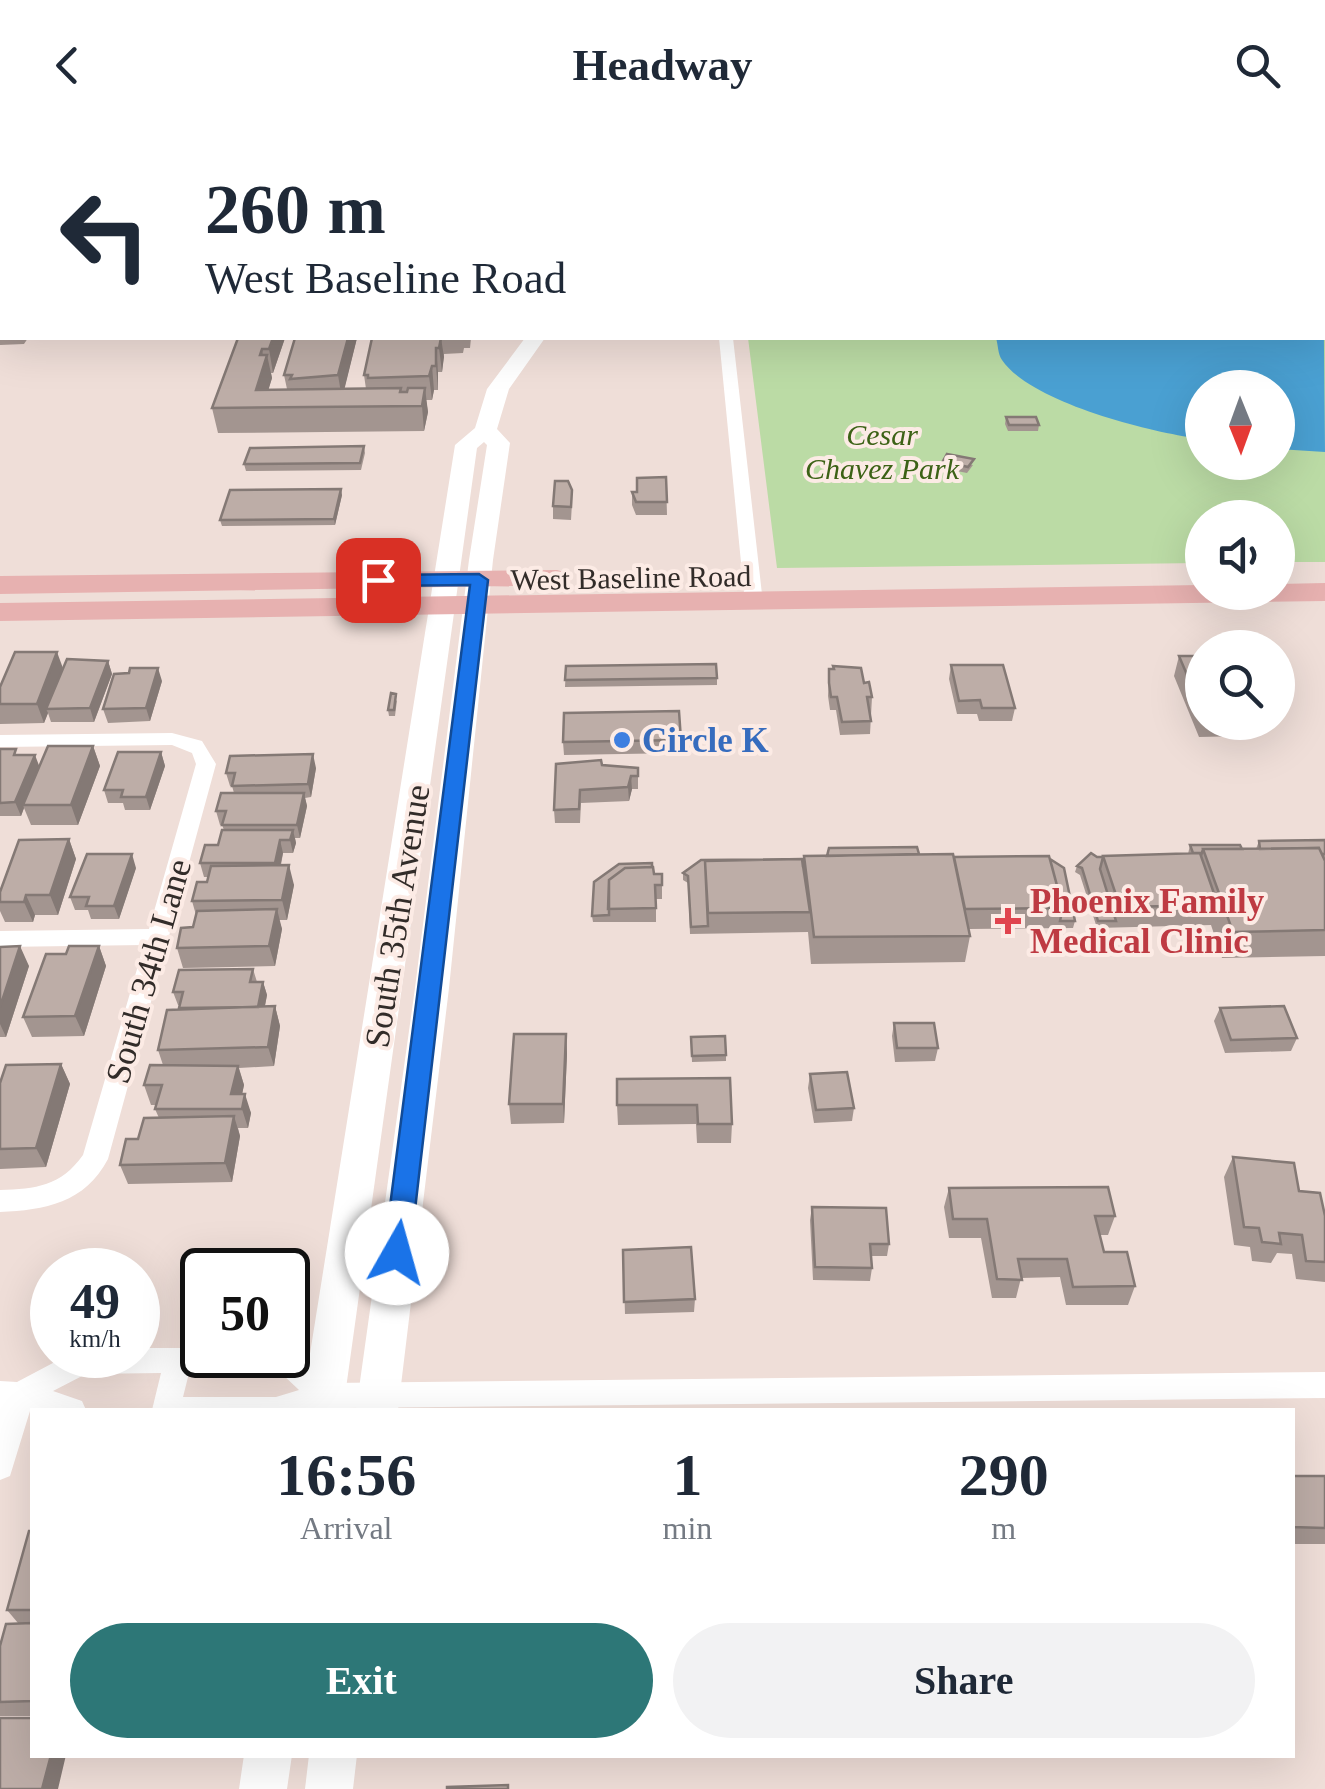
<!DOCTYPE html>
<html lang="en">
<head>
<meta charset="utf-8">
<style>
  body { margin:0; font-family:Georgia,serif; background:#f2f2f3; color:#1f2937; height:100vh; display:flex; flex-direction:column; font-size:38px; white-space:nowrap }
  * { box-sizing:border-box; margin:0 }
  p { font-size:32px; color:#747a83 }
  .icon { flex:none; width:55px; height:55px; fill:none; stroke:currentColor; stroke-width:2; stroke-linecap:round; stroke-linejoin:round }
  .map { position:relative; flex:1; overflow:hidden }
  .side { position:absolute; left:30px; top:1278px; width:1265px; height:350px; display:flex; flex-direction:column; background:#fff; border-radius:0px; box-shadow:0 10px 40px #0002 }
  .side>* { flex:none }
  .top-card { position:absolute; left:0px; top:0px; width:1325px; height:210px; box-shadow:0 10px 40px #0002; background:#fff; color:#1f2937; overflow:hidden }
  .needle { width:65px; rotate:179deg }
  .buttons { position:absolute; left:1185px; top:240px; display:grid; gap:20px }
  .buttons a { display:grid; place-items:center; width:110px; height:110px; border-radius:50%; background:#fff; box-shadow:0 10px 40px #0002; font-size:50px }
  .speed { position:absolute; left:30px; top:1118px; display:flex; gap:20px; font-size:50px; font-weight:700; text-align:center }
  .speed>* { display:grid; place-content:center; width:130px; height:130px; border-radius:50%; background:#fff; box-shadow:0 10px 40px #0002; line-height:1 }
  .speed small { font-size:25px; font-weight:400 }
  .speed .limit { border:5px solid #111; border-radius:15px; background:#fff; color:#111 }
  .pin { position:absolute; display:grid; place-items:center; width:85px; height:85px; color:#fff; margin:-42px; border-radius:20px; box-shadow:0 5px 15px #0006 }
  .me { position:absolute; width:110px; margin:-55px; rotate:7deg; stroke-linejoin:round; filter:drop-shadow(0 0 8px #0008) }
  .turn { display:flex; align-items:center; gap:35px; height:210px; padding:0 40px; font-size:45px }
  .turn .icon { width:130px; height:130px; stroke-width:2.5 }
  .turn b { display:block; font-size:70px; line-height:85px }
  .eta { display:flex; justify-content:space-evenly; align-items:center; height:170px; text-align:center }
  .eta b { font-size:60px; font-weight:600; line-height:70px }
  .action { display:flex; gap:20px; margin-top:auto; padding:20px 40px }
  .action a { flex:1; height:115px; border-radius:60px; background:#2d7777; color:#fff; font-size:40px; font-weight:600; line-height:115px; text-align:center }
  .action a+a { background:#f2f2f3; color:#1f2937 }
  header { display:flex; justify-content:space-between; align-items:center; height:130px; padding:0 40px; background:#fff; font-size:45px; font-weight:600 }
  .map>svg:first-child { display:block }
</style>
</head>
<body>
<header><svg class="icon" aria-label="back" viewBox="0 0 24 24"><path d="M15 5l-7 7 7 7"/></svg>Headway<svg class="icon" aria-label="search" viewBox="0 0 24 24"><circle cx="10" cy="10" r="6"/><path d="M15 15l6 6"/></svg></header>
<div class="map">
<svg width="1325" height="1659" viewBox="0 0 1325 1659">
  <rect width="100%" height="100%" fill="#efded8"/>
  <!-- green -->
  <path fill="#bbdba5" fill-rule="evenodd" d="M721 0H1325V432H1278V388H1202V433L777 438 748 208H1322V2ZM1202 258H1278V332H1202Z"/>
  <!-- water -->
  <path fill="#4aa0d2" d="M1323 118 1325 322 1278 319V258H1202V309C1153 303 1031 273 1002 230 998 225 998 214 996 208H1322Z"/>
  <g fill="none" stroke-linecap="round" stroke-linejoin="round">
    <!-- street -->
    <path fill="#fff" fill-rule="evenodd" d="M0 168H2V176H0Z
      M719 208H733L763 473 754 478 745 473Z
      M172 603 202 611 216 634 108 1029C85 1073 45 1080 0 1082V1060C36 1059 61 1056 83 1025L144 815 0 817V801L149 799 196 634 192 623 172 615 0 617V605Z
      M138 1218H202V1225H288V1218L297 1221 330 1253 1325 1242V1268L152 1280 161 1243 86 1244 53 1261 82 1271 86 1280 30 1281 10 1346 0 1350V1251L17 1252 68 1225H138ZM189 1243H281L299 1260 276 1267H183Z"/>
    <!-- secondary -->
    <path fill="#fff" fill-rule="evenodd" d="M690 0H706V2H690Z
      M525 208H545L509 259 497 299 510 313 493 430 449 858 398 1280H356L415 858 469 430 487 315 484 312 477 318 343 1280H301L455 315 475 298 487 259Z
      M244 1625H292L287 1659H239Z
      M309 1625H357L353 1659H305Z"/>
    <!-- primary -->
    <path fill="#e7b1b0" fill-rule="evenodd" d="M557 440 567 443 571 449 567 455 0 464V446Z
      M1325 453V471L0 491V473L1202 455V462H1278V454Z"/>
  </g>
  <!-- wall -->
  <path fill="#a39590" d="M0 181 1 186 2 184V208H28L24 214 0 215Z
    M158 208H197V209L159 210Z
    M238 208H285L273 243H271L272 248 268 260 287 259 284 245 295 208H357L344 259H366L364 245 372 208H471L470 218H464L463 223 444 224 442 242H438V260H434L432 270H426L428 282 424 301 218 303 212 278Z
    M1006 287 1039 295 1038 301H1008L1005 294Z
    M364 316 365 323 361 340 246 341 244 334Z
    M943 331 973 335 967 343 942 338Z
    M666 347 667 385H636L632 375V362H637Z
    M342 365 335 395 222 396 220 390Z
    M572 373 571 390 553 389V376Z
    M1179 526H1202V592H1265L1262 601H1245L1243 606 1199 607 1174 546Z
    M108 531 112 544 94 592H51L48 583 44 593 0 594V557L63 538Z
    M951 535 1015 578 1012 591H979L977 584H957L949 549Z
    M566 536 717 548V555L565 557Z
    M829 539 864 553 872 567 870 604 840 605 836 580H830L828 566Z
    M162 551 150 591 108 593 103 579Z
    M397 570 395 586H389L388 580Z
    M679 581 680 623 564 625 563 612Z
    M93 616 100 636 78 695H31L24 678 21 686H0V619L18 625 39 636Z
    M161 622 165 636 150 680H125L123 673H108L104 660Z
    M602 635 638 638V659H632L629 671 581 673 580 693H555L554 680Z
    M316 638 311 667 305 668 307 676 300 708H295L296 713 293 723H283L281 735 294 755 287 790H279L282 799 275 836 183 838 177 818 193 797 196 785 192 771 207 752 208 747H204L200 733 218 715 224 700 222 695H220L216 681 234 663 232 656H230L226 643Z
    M69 709 76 729 58 785H35L33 792H5L0 781V762Z
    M1325 710V826L1222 828 1211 795 1097 798 1080 745 1075 742 1077 736 1097 727 1188 724 1190 715 1256 719 1259 711Z
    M919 724 954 727 1038 726 1075 791 1073 798 969 799 970 806 965 832 811 834 808 802 690 804 688 753 683 750V743L804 729Z
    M136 738 119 789H91L88 780H75L70 767Z
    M654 744H662V769H656V792H593L592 786Z
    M99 816 106 836 84 906 32 907 23 887 66 824Z
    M0 817 29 836 6 907H0Z
    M253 839 257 852H263L267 865 265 876H275L280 896 274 936 239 938 244 955 242 964 251 983 248 998H238L240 1006 232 1052 128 1054 120 1035 138 1009 159 988 155 979 156 975H151L144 955 163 935 158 920 179 879 180 875H178L173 862Z
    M1220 878 1297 908 1291 921 1225 923 1214 891Z
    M894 893 938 918 935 931 895 932 892 906Z
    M566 904 567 924 564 993 511 994 509 974Z
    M691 907 726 925V931L692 932Z
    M61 934 70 954 46 1037 0 1039V953Z
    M810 944 854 978 852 991 814 993 808 958Z
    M730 948 732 994 731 1013H697L696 994 618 995 617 975Z
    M1233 1027 1299 1061 1325 1086V1152L1296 1149 1292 1124 1277 1123 1271 1133 1252 1131 1250 1117 1234 1115 1224 1047Z
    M949 1058 1115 1086 1108 1105H1100L1104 1122 1135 1156 1128 1175H1066L1060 1147 1021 1148 1016 1168H992L981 1108H949L944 1077Z
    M812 1077 889 1114 887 1126H871L872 1138 870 1151 813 1150 810 1090Z
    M623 1120 695 1169 694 1182 625 1184Z
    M1292 1346H1325V1414H1292Z
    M32 1401V1586H0V1516L18 1493 7 1480Z"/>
  <!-- shaded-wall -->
  <path fill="#847975" d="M2 88V104L0 107V91Z
    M273 208H285L273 243 269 219Z
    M348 208H357L342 269 338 245Z
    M441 208 444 227 442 242 439 218Z
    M436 218 438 242V260L436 236Z
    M262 219 264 234 267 225 272 248 263 278 256 260Z
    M432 236 434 260 432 270 429 246Z
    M425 258 428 282 424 301 422 276Z
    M341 359 342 365 335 395 334 389Z
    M57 522 64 541 46 579 48 583 44 593 37 574Z
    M108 531 112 544 94 592 90 578Z
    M158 538 162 551 150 591 146 578Z
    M93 616 100 636 78 695 71 675Z
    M161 622 165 636 150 680 146 667Z
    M313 624 316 638 311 667 308 654Z
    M35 625 40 638 23 675 24 678 21 686 15 672Z
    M631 646 632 659 629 671 628 657Z
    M304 663 307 676 300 708 297 695Z
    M293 700 296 713 293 723 290 710Z
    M69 709 76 729 58 785 50 765Z
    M280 710 283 723 278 746 275 733Z
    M132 724 136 738 119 789 114 776Z
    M289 735 294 755 287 790 282 770Z
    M26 765 35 785 33 792 24 772Z
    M277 779 282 799 275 836 269 816Z
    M20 816 29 836 6 907 0 894V877Z
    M99 816 106 836 84 906 75 886Z
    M263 852 267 865 262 890 258 877Z
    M275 876 280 896 274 936 268 917Z
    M566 904 567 924 564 993 563 974Z
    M61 934 70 954 46 1037 36 1018Z
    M238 936 244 955 239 979 231 964Z
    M245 964 251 983 248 998 242 979Z
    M234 986 240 1006 232 1052 225 1033Z
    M51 1625H66L58 1659H42Z"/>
  <!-- building -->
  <path fill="#bdada7" stroke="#847975" stroke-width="2.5" d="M21 0H82L81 2H21Z
    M145 0H176L175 2H144Z
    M2 40V64H0V43Z
    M0 126H2V147L1 150Z
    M2 184V203H0V188Z
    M238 208H273L269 219H262L260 225H267L256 260 401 258 400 262H407L408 258H425L422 276 212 278Z
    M295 208H348L338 245 290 249 292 245H284Z
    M372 208H441L439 218H436V236H432L429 246 368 248V245H364Z
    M1006 287H1036L1039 295H1009Z
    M364 316 360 333 244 334 250 318Z
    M947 324 974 329 968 337 943 331Z
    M666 347 667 372H636L632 362H637V348Z
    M555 351H568L572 360 571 377 553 376Z
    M341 359 334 389 220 390 230 360Z
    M15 522H57L37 574H0V557Z
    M1179 526H1202V580Z
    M67 529 108 531 90 578 46 579Z
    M716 534 717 548 565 550 566 536Z
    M951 535H1003L1015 578H982L980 570 959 571Z
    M833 536 861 538 864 553 869 552 872 567H867L871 591 842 592 837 567H831L829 553V539H834Z
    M130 538H158L146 578 103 579 114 544 129 543Z
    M391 563 396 564 394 580H388Z
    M679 581 681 610 563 612 564 583Z
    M48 616H93L71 675H23Z
    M0 619H16L14 625H35L15 672 0 673Z
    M118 622H161L146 667H121L123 660H104Z
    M313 624 308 654 232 656 235 643H226L230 626Z
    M601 630 602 635 638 638V646H631L628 657 580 660 579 679 554 680 556 634Z
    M221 663H304L297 695H222L226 681H216Z
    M222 700H293L290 710H280L275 733H200L205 715H218Z
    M69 709 50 765H26L24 772H0V762L19 710Z
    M1325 710V724H1322L1319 718 1260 719 1259 711Z
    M1190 715H1240L1242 719H1203L1201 726 1200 723H1193Z
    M917 717 919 724 827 726 829 718Z
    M1319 718 1325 731V800L1233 802 1203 719Z
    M1091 723 1097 727H1103L1100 739 1116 791H1098L1082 738 1077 736Z
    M1200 723 1218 775 1120 777 1103 726Z
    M87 724H132L114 776H86L89 767H70Z
    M953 724 970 806 814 807 804 726Z
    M1049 726 1063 778 965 779 954 727Z
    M802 729 810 782 708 783 705 731Z
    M802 729 705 731 708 796 691 797 688 746 683 743 701 730 804 729 803 737Z
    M1050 729 1064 738 1075 791H1060L1063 778Z
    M652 733V737L625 738 609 750V785L592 786 594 752 619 734Z
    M289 735 282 770 192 771 197 752H207L211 736Z
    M653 737 654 744H662V755H655L656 778 608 779 609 750 625 738Z
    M277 779 269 816 177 818 181 798 193 797 197 781Z
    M20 816 0 877V817Z
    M69 816H99L75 886 23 887 46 824H66Z
    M253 839 250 852H263L258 877 179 878 183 862H173L179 840Z
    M275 876 268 917 158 920 167 880Z
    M1284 876 1297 908 1231 910 1220 878Z
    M894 893H934L938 918H897Z
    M514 904H566L563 974H509Z
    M725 906 726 925 692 926 691 907Z
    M61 934 36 1018 0 1019V953L6 935Z
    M150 935 238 936 231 964H245L242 979H155L162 955H144Z
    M847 942 854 978 816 980 810 944Z
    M730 948 732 994H698L697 975H617V949Z
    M234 986 225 1033 120 1035 126 1009H138L144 988Z
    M1233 1027 1294 1033 1299 1061 1320 1063 1325 1086V1132L1306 1131 1302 1105 1279 1103 1281 1114 1262 1112 1259 1098 1244 1097Z
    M1108 1057 1115 1086H1095L1104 1122H1127L1135 1156 1073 1157 1067 1129H1018L1022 1150 997 1149 987 1089H953L949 1058Z
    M812 1077 886 1078 889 1114H870L872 1138 815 1137Z
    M691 1117 695 1169 624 1172 623 1120Z
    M1292 1346H1325V1398L1292 1397Z
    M29 1401H32V1480H7Z
    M32 1493V1571L0 1572V1516L6 1494Z
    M0 1588H32V1625H51L42 1659H0Z
    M508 1655V1659H447V1657Z"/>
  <!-- route -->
  <path fill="#1a73e8" stroke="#114b97" stroke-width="2.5" d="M479 444 488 450 410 1123 406 1131 397 1134 388 1131 384 1123 470 455 378 456 370 450 378 445Z"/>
  <!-- markers -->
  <circle fill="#3f7fe0" stroke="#fcebe5" stroke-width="4" cx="622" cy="610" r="10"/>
  <path fill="#e0444e" stroke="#fcebe5" stroke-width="4" d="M1003 776h10v10h10v10h-10v10h-10v-10h-10v-10h10z"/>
  <g text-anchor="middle" stroke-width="8" stroke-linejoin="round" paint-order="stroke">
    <!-- far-park labels -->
    <g font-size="30" font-style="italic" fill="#3c6216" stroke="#fcebe5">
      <text x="882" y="315">Cesar<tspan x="882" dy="34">Chavez Park</tspan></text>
    </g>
    <!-- far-street labels -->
    <g font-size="30" fill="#322c29" stroke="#fcebe5">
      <text transform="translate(631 448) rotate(-1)" y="10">West Baseline Road</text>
    </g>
    <!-- shop labels -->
    <g font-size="35" font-weight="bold" fill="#366cbe" stroke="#fcebe5" text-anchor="start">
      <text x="642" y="622">Circle K</text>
    </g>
    <!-- health labels -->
    <g font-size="35" font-weight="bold" fill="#be3a42" stroke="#fcebe5" text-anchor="start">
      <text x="1030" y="783">Phoenix Family<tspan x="1030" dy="40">Medical Clinic</tspan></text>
    </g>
    <!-- street labels -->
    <g font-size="35" fill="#322c29" stroke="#fcebe5">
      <text transform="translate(397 786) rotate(-81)" y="12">South 35th Avenue</text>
      <text transform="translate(148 841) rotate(-74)" y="12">South 34th Lane</text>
    </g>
  </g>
</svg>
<div class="buttons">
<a><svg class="needle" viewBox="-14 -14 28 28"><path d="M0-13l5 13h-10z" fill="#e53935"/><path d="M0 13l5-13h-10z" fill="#747a83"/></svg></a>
<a><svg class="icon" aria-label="sound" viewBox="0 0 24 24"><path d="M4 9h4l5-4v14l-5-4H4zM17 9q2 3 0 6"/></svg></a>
<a><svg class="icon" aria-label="search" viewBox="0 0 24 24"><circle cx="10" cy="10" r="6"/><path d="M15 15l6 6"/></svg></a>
</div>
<div class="speed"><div>49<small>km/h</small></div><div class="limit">50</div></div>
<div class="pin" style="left:378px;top:450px;background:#d93025"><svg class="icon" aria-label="arrive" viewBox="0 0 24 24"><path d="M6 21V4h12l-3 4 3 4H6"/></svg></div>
<svg class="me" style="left:397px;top:1123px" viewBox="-20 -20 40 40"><circle r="19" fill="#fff"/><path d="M0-13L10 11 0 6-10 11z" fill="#1a73e8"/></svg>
<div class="top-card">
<div class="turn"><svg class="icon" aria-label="left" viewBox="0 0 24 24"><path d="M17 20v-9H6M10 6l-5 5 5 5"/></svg><div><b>260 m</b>West Baseline Road</div></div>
</div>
<section class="side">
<div class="eta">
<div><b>16:56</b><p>Arrival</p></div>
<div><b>1</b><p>min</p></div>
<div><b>290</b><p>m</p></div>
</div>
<div class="action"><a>Exit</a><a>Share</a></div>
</section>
</div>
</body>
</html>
